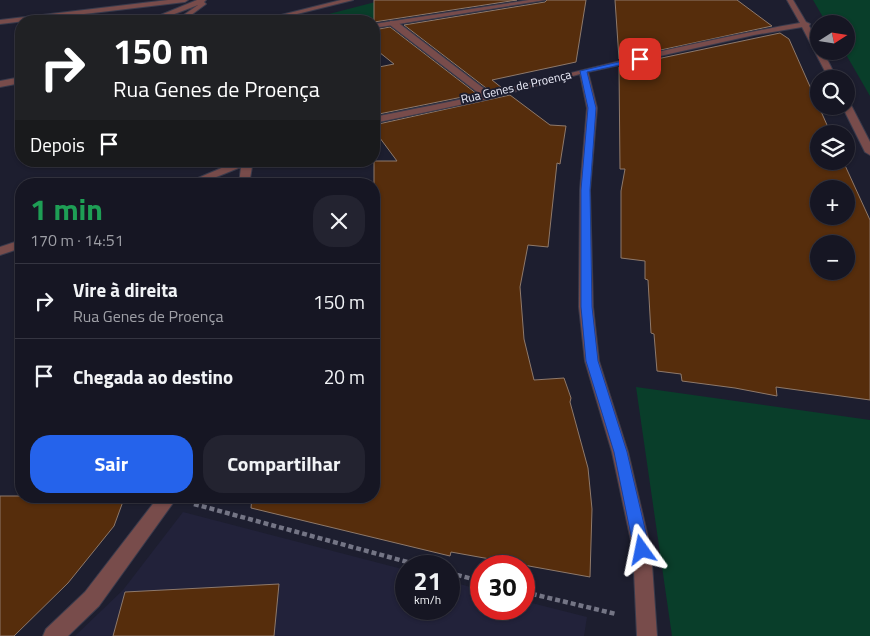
<!DOCTYPE html>
<html lang="pt">
<head>
<meta charset="utf-8">
<style>
  body { margin:0; font-family:"Titillium Web",sans-serif; background:#232330; color:#f1f3f6; height:100vh; display:flex; flex-direction:column; font-size:19px; white-space:nowrap }
  * { box-sizing:border-box; margin:0 }
  p { font-size:16px; color:#9e9fa6 }
  .icon { flex:none; width:28px; height:28px; fill:none; stroke:currentColor; stroke-width:2; stroke-linecap:round; stroke-linejoin:round }
  .map { position:relative; flex:1; overflow:hidden }
  .side { position:absolute; left:15px; top:178px; width:365px; height:325px; display:flex; flex-direction:column; background:#161623; border-radius:20px; box-shadow:0 1px 4px #0004,0 0 0 1px #353541 }
  .side>* { flex:none }
  .hud { position:absolute; left:15px; top:15px; width:365px; height:152px; border-radius:20px; box-shadow:0 1px 4px #0004,0 0 0 1px #353541; background:#202124; color:#fff; overflow:hidden }
  .needle { width:32px; rotate:78deg }
  .fabs { position:absolute; left:810px; top:15px; display:grid; gap:10px }
  .fabs a { display:grid; place-items:center; width:45px; height:45px; border-radius:50%; background:#161623; box-shadow:0 1px 4px #0004,0 0 0 1px #353541; font-size:25px }
  .speed { position:absolute; left:395px; top:555px; display:flex; gap:10px; font-size:25px; font-weight:700; text-align:center }
  .speed>* { display:grid; place-content:center; width:65px; height:65px; border-radius:50%; background:#161623; box-shadow:0 1px 4px #0004,0 0 0 1px #353541; line-height:1 }
  .speed small { font-size:12px; font-weight:400 }
  .speed .limit { border:8px solid #d22; background:#fff; color:#111 }
  .pin { position:absolute; display:grid; place-items:center; width:42px; height:42px; color:#fff; margin:-21px; border-radius:10px; box-shadow:0 2px 8px #0006 }
  .me { position:absolute; width:55px; margin:-28px; rotate:348deg; stroke-linejoin:round; filter:drop-shadow(0 0 4px #0008) }
  .turn { display:flex; align-items:center; gap:18px; height:105px; padding:0 15px; font-size:22px }
  .turn .icon { width:65px; height:65px; stroke-width:2.5 }
  .turn b { display:block; font-size:35px; line-height:42px }
  .then { display:flex; align-items:center; height:48px; padding:0 15px; background:#0003; gap:10px; font-size:19px }
  .round { display:grid; place-items:center; flex:none; width:52px; height:52px; border-radius:20px; background:#232330 }
  .headline { display:flex; align-items:center; justify-content:space-between; height:85px; padding:0 15px }
  h1 { font-size:30px; font-weight:700; line-height:38px; color:#1e9e55 }
  .button { display:flex; gap:10px; margin-top:auto; padding:10px 15px }
  .button a { flex:1; height:58px; border-radius:20px; background:#2563eb; color:#fff; font-size:20px; font-weight:700; line-height:58px; text-align:center }
  .button a+a { background:#232330; color:#f1f3f6 }
  ul { padding:0; list-style:none }
  li { display:flex; align-items:center; gap:15px; height:75px; padding:0 15px; border-top:1px solid #353541 }
  li div { flex:1 }
  li b { display:block; font-size:19px }
  li em { font-style:normal }
  .map>svg:first-child { display:block }
</style>
</head>
<body>
<div class="map">
<svg width="870" height="636" viewBox="0 0 870 636">
  <rect width="100%" height="100%" fill="#1d1e2f"/>
  <!-- built -->
  <path fill="#22223a" d="M183 512 406 570V609H449V581L481 590V609H524V601L587 617 584 636H75L123 590Z"/>
  <!-- green -->
  <path fill="#093e2a" d="M383 0H475L479 2 368 21H302Z
    M813 0H870V96L844 51H846V24H827Z
    M636 387 870 420V636H672Z"/>
  <!-- building -->
  <path fill="#562d0c" stroke="#8e796b" fill-rule="evenodd" d="M374 0H517L374 22Z
    M547 0H586L576 62 492 80 502 88 490 91 404 25 545 2Z
    M615 0H737L772 26 619 59Z
    M390 27 477 94 374 115V68L394 64 374 48V30Z
    M780 33 789 39 831 134H819V161H843L870 220V400L776 387 777 396 735 388 682 381 681 374 657 371 654 334 651 333 648 280 645 279V261L621 258V191L625 169H620L619 67ZM819 189H846V216H819ZM819 244H846V271H819Z
    M510 95 550 125 566 126 560 164 557 163 548 247 528 245 520 287 524 339 534 380 564 378 571 398 570 402 588 468 592 509 590 577 451 552 450 556 251 508 252 496H374V161H397L374 130V125Z
    M0 496H125L114 526 68 583 14 636H0Z
    M279 584 274 636H113L125 592Z"/>
  <g fill="none" stroke-linecap="round" stroke-linejoin="round">
    <!-- service casing -->
    <g stroke="#3a3b4c" stroke-width="2">
      <path id="service" d="M390 21H396L491 94V98H485L390 25Z"/>
    </g>
    <!-- minor casing -->
    <g stroke="#3a3b4c" stroke-width="2">
      <path id="minor" d="M168 0H188L185 2 0 24V20Z
        M197 0H206L204 2 206 4 183 21H175L198 5 156 21H146Z
        M341 0H353L269 21H257Z
        M529 0H545L374 28V24Z
        M787 0H793L806 22 810 24 809 26 819 43V51H823L837 79H829L802 27 754 35 588 72 597 108 590 190 593 307 599 361 628 452 651 550 657 636H637L633 550 612 452 585 361 579 307 580 190 587 108 580 74 488 99 374 123V117C412 109 451 102 489 93 592 68 695 41 800 23Z
        M21 77V83L0 87V81Z
        M846 102 851 105 870 142V155L865 152 842 106H846Z
        M238 161H253L249 184H239L241 167 199 184H184Z
        M21 240V248L0 255V247Z
        M159 496H178L99 606 68 636H43L46 629 85 592Z"/>
    </g>
    <!-- path -->
    <path stroke="#747585" stroke-width="4.5" stroke-dasharray="5 3" stroke-linecap="butt" d="M194 504 422 566
      M449 573 481 581
      M524 592 616 614"/>
    <!-- service -->
    <use href="#service" fill="#784c4b" fill-rule="evenodd"/>
    <!-- minor -->
    <use href="#minor" fill="#784c4b" fill-rule="evenodd"/>
  </g>
  <!-- route -->
  <path fill="#2563eb" stroke="#184099" d="M640 57 643 59V60L587 72 596 108 590 190 592 307 598 361 627 452 650 550 648 555 642 557 637 555 634 550 614 452 586 361 581 307V190L588 108 580 71Z"/>
  <g text-anchor="middle" stroke-width="4" stroke-linejoin="round" paint-order="stroke">
    <!-- far-street labels -->
    <g font-size="12" fill="#edeefb" stroke="#1d1e2f">
      <text transform="translate(516 87) rotate(-13)" y="4">Rua Genes de Proença</text>
    </g>
  </g>
</svg>
<div class="fabs">
<a><svg class="needle" viewBox="-14 -14 28 28"><path d="M0-13l5 13h-10z" fill="#e53935"/><path d="M0 13l5-13h-10z" fill="#9e9fa6"/></svg></a>
<a><svg class="icon" aria-label="search" viewBox="0 0 24 24"><circle cx="10" cy="10" r="6"/><path d="M15 15l6 6"/></svg></a>
<a><svg class="icon" aria-label="layers" viewBox="0 0 24 24"><path d="M12 4l9 5-9 5-9-5zM3 14l9 5 9-5"/></svg></a>
<a>+</a>
<a>−</a>
</div>
<div class="speed"><div>21<small>km/h</small></div><div class="limit">30</div></div>
<div class="pin" style="left:640px;top:59px;background:#d93025"><svg class="icon" aria-label="arrive" viewBox="0 0 24 24"><path d="M6 21V4h12l-3 4 3 4H6"/></svg></div>
<svg class="me" style="left:642px;top:550px" viewBox="-20 -20 40 40"><path d="M0-17L14 15 0 8-14 15z" fill="#2563eb" stroke="#fff" stroke-width="4"/></svg>
<div class="hud">
<div class="turn"><svg class="icon" aria-label="right" viewBox="0 0 24 24"><path d="M7 20v-9h11M14 6l5 5-5 5"/></svg><div><b>150 m</b>Rua Genes de Proença</div></div>
<div class="then">Depois<svg class="icon" aria-label="arrive" viewBox="0 0 24 24"><path d="M6 21V4h12l-3 4 3 4H6"/></svg></div>
</div>
<section class="side">
<div class="headline"><div><h1>1 min</h1><p>170 m · 14:51</p></div><a class="round"><svg class="icon" aria-label="close" viewBox="0 0 24 24"><path d="M6 6l12 12M18 6L6 18"/></svg></a></div>
<ul>
<li><svg class="icon" aria-label="right" viewBox="0 0 24 24"><path d="M7 20v-9h11M14 6l5 5-5 5"/></svg><div><b>Vire à direita</b><p>Rua Genes de Proença</p></div><em>150 m</em></li>
<li><svg class="icon" aria-label="arrive" viewBox="0 0 24 24"><path d="M6 21V4h12l-3 4 3 4H6"/></svg><div><b>Chegada ao destino</b></div><em>20 m</em></li>
</ul>
<div class="button"><a>Sair</a><a>Compartilhar</a></div>
</section>
</div>
</body>
</html>
